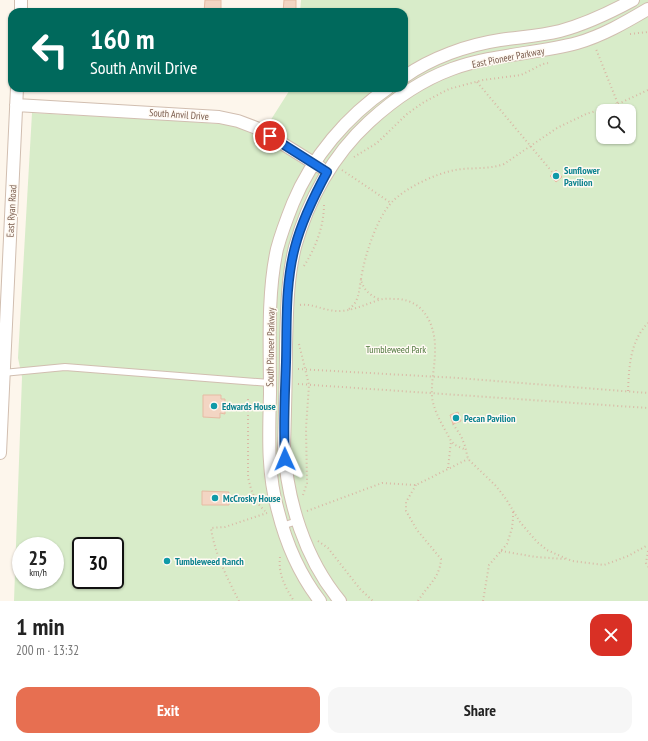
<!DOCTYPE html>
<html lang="en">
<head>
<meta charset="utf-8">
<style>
  body { margin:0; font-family:"PT Sans Narrow",sans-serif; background:#f6f6f6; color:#222; height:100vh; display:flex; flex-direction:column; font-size:15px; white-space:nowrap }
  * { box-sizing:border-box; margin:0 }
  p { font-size:13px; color:#767676 }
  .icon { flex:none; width:22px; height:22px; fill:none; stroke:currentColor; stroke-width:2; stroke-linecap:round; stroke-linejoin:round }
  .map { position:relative; height:601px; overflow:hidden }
  .panel { display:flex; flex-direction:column; background:#fff; flex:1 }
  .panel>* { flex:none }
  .banner { position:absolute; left:8px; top:8px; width:400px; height:84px; border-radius:12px; box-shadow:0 1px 3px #0004; background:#00695c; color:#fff; overflow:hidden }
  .fabs { position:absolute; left:596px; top:104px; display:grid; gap:8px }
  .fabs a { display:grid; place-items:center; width:40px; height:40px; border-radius:8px; background:#fff; box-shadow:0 1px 3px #0004; font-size:20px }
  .speed { position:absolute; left:12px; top:537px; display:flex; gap:8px; font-size:20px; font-weight:700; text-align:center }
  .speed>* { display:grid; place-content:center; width:52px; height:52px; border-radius:50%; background:#fff; box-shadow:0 1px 3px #0004; line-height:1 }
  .speed small { font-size:10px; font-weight:400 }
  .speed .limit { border:2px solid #111; border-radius:6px; background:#fff; color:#111 }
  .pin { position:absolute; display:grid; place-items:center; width:34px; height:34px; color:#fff; margin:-17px; border:2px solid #fff; border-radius:50%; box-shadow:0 1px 4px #0007 }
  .me { position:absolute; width:44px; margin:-22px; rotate:359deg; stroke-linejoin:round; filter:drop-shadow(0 0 3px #0008) }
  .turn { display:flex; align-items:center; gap:14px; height:84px; padding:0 16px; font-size:18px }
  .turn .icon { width:52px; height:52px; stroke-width:2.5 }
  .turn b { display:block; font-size:28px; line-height:34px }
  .round { display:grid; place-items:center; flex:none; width:42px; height:42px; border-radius:12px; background:#f6f6f6 }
  .overview { display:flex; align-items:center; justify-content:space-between; height:68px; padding:0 16px }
  h1 { font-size:24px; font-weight:700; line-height:30px }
  .cta { display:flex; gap:8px; margin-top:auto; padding:8px 16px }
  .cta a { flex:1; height:46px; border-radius:12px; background:#e76f51; color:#fff; font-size:16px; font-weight:700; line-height:46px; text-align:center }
  .cta a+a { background:#f6f6f6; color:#222 }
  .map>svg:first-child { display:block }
</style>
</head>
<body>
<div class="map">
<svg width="648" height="601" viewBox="0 0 648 601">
  <rect width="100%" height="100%" fill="#fdf6ec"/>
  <!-- green -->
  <path fill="#d8ecc9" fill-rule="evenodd" d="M301 0H648V601H14L22 377 18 358 32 113 166 120 233 125 260 137 291 88H404V12H300ZM603 111H629V137H603ZM21 546H55V580H21ZM81 546H115V580H81Z"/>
  <!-- building -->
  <path fill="#f3d5c3" stroke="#e6bba3" d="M205 0H221V12H204Z
    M284 0H296V12H283Z
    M556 170 562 177 556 182 550 176Z
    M203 395H221V399H225V414L220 413V418L203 417Z
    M458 412 461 421 453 424 450 415Z
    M202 491 229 492V505H202Z"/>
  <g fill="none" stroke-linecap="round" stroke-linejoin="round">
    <!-- lane casing -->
    <g stroke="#d1beb0" stroke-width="8">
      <path id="lane" d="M3 373 65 367 270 383
        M282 526 297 521"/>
    </g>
    <!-- street casing -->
    <g stroke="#d1beb0" stroke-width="14">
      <path id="street" d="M21 12V0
        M404 77C431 58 467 45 500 40 520 37 540 36 560 31 586 24 609 13 633 0
        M16 105 219 117 238 121 259 129 320 167
        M0 453 17 88
        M320 601C300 575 286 543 278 511 267 473 269 433 270 394 270 348 267 294 277 249 281 234 287 218 293 203 312 157 347 116 388 88
        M340 601C305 559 287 501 284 447 285 413 286 379 286 345 287 313 287 279 295 247 308 200 333 155 369 122 393 100 422 80 452 69 493 54 536 54 577 43 602 36 626 22 648 9"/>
    </g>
    <!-- path -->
    <path stroke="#d9b8a5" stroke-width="2" stroke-dasharray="1 3" stroke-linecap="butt" d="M630 34 648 32
      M477 82 553 173
      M618 104 648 90
      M354 157 377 143 407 114 424 102 449 89 483 80 521 75 543 64 548 63
      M342 170 391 203
      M304 266C316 247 324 226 324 204
      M361 279C364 258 377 216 393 201 407 187 435 174 455 170 471 167 488 170 504 164L557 128 586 114 618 104 596 49
      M300 305C313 303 326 312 341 311 355 310 366 304 379 300 385 298 391 299 397 299 425 300 436 327 435 351 435 367 431 381 432 397 434 413 444 427 451 441L455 445 466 450
      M349 309C359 302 359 291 361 279 363 289 369 295 379 299
      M299 344 309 385 306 428 307 483 303 495
      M298 369 458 378 648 393
      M298 384 648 408
      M628 391C629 367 630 341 648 323
      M248 399V477C251 491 255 502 265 511
      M453 424 461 436 465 446 468 459 496 486 506 499 520 522 537 542 547 550 558 555 572 561 604 565 628 556 648 545
      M448 468 451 441
      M416 485 406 502V511L417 530 441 559C440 578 427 586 418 601
      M307 511 382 483 416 485 468 459
      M318 541 328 548 360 589 373 601
      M501 551 536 557 565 559
      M648 551 646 563 648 567
      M280 557C278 574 285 587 294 601
      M239 601C228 580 214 552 211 528L225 527 267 513
      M483 601 489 565 507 544 512 528 513 519V512"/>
    <!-- lane -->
    <use href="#lane" stroke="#fff" stroke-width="6"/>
    <!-- street -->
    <use href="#street" stroke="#fff" stroke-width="12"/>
  </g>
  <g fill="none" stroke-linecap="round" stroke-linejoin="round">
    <!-- route casing -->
    <g stroke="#114b97" stroke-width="10">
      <path id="route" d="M270 136 327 172C314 196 302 220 295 247 285 284 287 324 286 362 285 394 283 426 285 459"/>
    </g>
    <!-- route -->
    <use href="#route" stroke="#1a73e8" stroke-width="7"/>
  </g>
  <!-- markers -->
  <g fill="#0f9aa8" stroke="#fffaf3" stroke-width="1.5">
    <circle cx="556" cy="176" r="4"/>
    <circle cx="214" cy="406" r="4"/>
    <circle cx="456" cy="418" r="4"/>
    <circle cx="215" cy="498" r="4"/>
    <circle cx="167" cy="561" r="4"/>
  </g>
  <g text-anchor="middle" stroke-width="3" stroke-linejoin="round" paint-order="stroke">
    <!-- street labels -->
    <g font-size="10" fill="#7a5c4d" stroke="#fffaf3">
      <text transform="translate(508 57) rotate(-11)" y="4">East Pioneer Parkway</text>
      <text transform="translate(179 114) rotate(4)" y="4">South Anvil Drive</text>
      <text transform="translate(11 211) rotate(-87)" y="4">East Ryan Road</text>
      <text transform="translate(270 347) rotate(-89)" y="4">South Pioneer Parkway</text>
    </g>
    <!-- culture labels -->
    <g font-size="10" font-weight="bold" fill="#0d838f" stroke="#fffaf3" text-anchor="start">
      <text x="564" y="174">Sunflower<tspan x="564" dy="12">Pavilion</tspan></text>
      <text x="222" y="410">Edwards House</text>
      <text x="464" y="422">Pecan Pavilion</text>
      <text x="223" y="502">McCrosky House</text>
      <text x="175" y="565">Tumbleweed Ranch</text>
    </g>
    <!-- park labels -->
    <g font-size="10" fill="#537a41" stroke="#fffaf3">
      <text x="396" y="353">Tumbleweed Park</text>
    </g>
  </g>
</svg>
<div class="fabs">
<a><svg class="icon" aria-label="search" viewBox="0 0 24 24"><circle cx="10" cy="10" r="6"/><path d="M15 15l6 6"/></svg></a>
</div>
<div class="speed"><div>25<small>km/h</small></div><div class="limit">30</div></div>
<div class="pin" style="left:270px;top:136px;background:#d93025"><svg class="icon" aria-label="arrive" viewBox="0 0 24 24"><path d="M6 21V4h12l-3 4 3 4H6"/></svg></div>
<svg class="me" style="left:285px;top:459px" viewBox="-20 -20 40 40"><path d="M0-17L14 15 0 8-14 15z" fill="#1a73e8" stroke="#fff" stroke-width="4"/></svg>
<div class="banner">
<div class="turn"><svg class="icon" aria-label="left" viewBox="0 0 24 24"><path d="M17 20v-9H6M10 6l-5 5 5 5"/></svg><div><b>160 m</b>South Anvil Drive</div></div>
</div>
</div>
<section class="panel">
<div class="overview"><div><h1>1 min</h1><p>200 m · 13:32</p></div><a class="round" style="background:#d93025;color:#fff"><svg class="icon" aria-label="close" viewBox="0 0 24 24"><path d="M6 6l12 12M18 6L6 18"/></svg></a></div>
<div class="cta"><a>Exit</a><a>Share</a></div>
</section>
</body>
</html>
